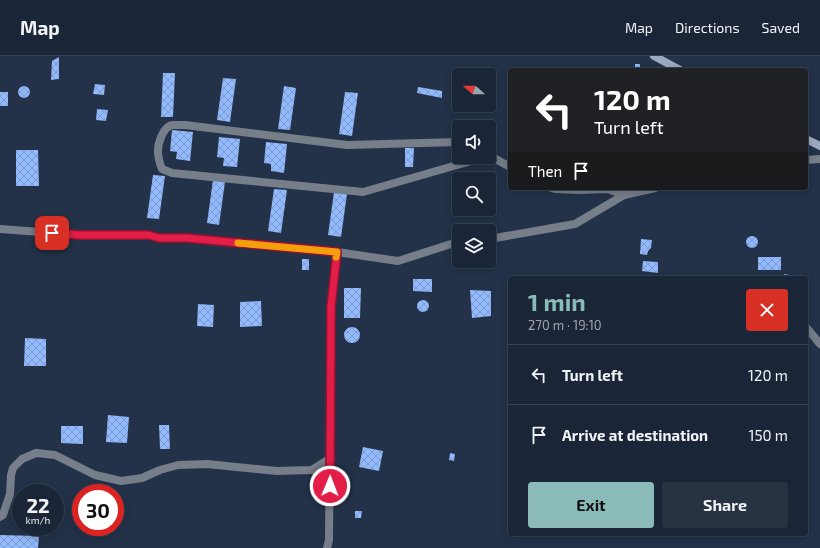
<!DOCTYPE html>
<html lang="en">
<head>
<meta charset="utf-8">
<style>
  body { margin:0; font-family:"Exo 2",sans-serif; background:#273242; color:#f1f3f6; height:100vh; display:flex; flex-direction:column; font-size:15px; white-space:nowrap }
  * { box-sizing:border-box; margin:0 }
  p { font-size:13px; color:#9fa5ad }
  .icon { flex:none; width:22px; height:22px; fill:none; stroke:currentColor; stroke-width:2; stroke-linecap:round; stroke-linejoin:round }
  .map { position:relative; flex:1; overflow:hidden }
  .drawer { position:absolute; left:508px; top:220px; width:300px; height:260px; display:flex; flex-direction:column; background:#1a2637; border-radius:4px; box-shadow:0 2px 10px #0003,0 0 0 1px #384352 }
  .drawer>* { flex:none }
  .banner { position:absolute; left:508px; top:12px; width:300px; height:122px; border-radius:4px; box-shadow:0 2px 10px #0003,0 0 0 1px #384352; background:#202124; color:#fff; overflow:hidden }
  .needle { width:26px; rotate:290deg }
  .fabs { position:absolute; left:452px; top:12px; display:grid; gap:8px }
  .fabs a { display:grid; place-items:center; width:44px; height:44px; border-radius:4px; background:#1a2637; box-shadow:0 2px 10px #0003,0 0 0 1px #384352; font-size:20px }
  .speed { position:absolute; left:12px; top:428px; display:flex; gap:8px; font-size:20px; font-weight:700; text-align:center }
  .speed>* { display:grid; place-content:center; width:52px; height:52px; border-radius:50%; background:#1a2637; box-shadow:0 2px 10px #0003,0 0 0 1px #384352; line-height:1 }
  .speed small { font-size:10px; font-weight:400 }
  .speed .limit { border:6px solid #d22; background:#fff; color:#111 }
  .pin { position:absolute; display:grid; place-items:center; width:34px; height:34px; color:#fff; margin:-17px; border-radius:8px; box-shadow:0 2px 6px #0006 }
  .me { position:absolute; width:44px; margin:-22px; rotate:1deg; stroke-linejoin:round; filter:drop-shadow(0 0 3px #0008) }
  .turn { display:flex; align-items:center; gap:14px; height:84px; padding:0 20px; font-size:18px }
  .turn .icon { width:52px; height:52px; stroke-width:2.5 }
  .turn b { display:block; font-size:28px; line-height:34px }
  .then { display:flex; align-items:center; height:38px; padding:0 20px; background:#0003; gap:8px; font-size:15px }
  .round { display:grid; place-items:center; flex:none; width:42px; height:42px; border-radius:4px; background:#273242 }
  .head { display:flex; align-items:center; justify-content:space-between; height:68px; padding:0 20px }
  h1 { font-size:24px; font-weight:700; line-height:30px; color:#8bbbb9 }
  .cta { display:flex; gap:8px; margin-top:auto; padding:8px 20px }
  .cta a { flex:1; height:46px; border-radius:4px; background:#8bbbb9; color:#111; font-size:16px; font-weight:700; line-height:46px; text-align:center }
  .cta a+a { background:#273242; color:#f1f3f6 }
  ul { padding:0; list-style:none }
  li { display:flex; align-items:center; gap:12px; height:60px; padding:0 20px; border-top:1px solid #384352 }
  li div { flex:1 }
  li b { display:block; font-size:15px }
  li em { font-style:normal }
  header { display:flex; align-items:center; gap:24px; box-sizing:border-box; height:56px; padding:0 20px; background:#1a2637; border-bottom:1px solid #384352 }
  header strong { font-size:19px }
  nav { display:flex; gap:22px; margin-inline-start:auto; font-size:14px }
  .map>svg:first-child { display:block }
</style>
</head>
<body>
<header>
<strong>Map</strong>
<nav><a>Map</a><a>Directions</a><a>Saved</a></nav>
</header>
<div class="map">
<svg width="820" height="492" viewBox="0 0 820 492">
  <defs>
    <pattern id="building-cross-hatch" width="8" height="8" patternUnits="userSpaceOnUse"><rect width="8" height="8" fill="#91b9fb"/><path d="M0 0l8 8M0 8l8-8" fill="none" stroke="#7c9bce"/></pattern>
  </defs>
  <rect width="100%" height="100%" fill="#233249"/>
  <!-- building -->
  <path fill="url(#building-cross-hatch)" d="M59 1V23L51 24 52 5Z
    M635 8H640V14H635Z
    M163 17H175L173 61H161Z
    M223 22 236 23 230 66 217 64Z
    M95 28 105 29 104 39 93 38Z
    M18 36a6 6 0 1 1 12 0a6 6 0 1 1-12 0Z
    M284 30 296 32 290 74 278 73Z
    M418 31 442 35V42L417 37Z
    M0 36H8V50H0Z
    M345 36 358 37 352 80 339 78Z
    M97 53 108 54 106 65 96 64Z
    M172 74 193 76 190 105 176 103 177 96 170 95Z
    M219 81 240 83 237 111 223 110 224 102 217 101Z
    M266 86 287 88 284 117 271 115V108L264 107Z
    M405 92H414L413 111H405Z
    M16 94H38L39 130H16Z
    M153 119 165 120 159 163 147 162Z
    M213 124 225 126 219 169 207 167Z
    M274 133 287 134 281 177 268 175Z
    M334 136 347 138 341 181 328 179Z
    M746 186a6 6 0 1 1 12 0a6 6 0 1 1-12 0Z
    M641 183 652 184 651 192 648 195 647 199 640 198Z
    M758 201H781V214H758Z
    M302 203H309V214H302Z
    M643 205 658 206V217L642 215Z
    M785 218 789 219 792 222H780Z
    M413 223H432V236L413 235Z
    M344 232H361L360 262H344Z
    M470 234 491 235V260L472 262Z
    M417 250a6 6 0 1 1 12 0a6 6 0 1 1-12 0Z
    M261 245 262 270 240 271V246Z
    M198 248 214 249 213 271 197 270Z
    M344 279a8 8 0 1 1 16 0a8 8 0 1 1-16 0Z
    M25 282 46 283V310H24Z
    M108 359 129 361 127 387 106 386Z
    M159 369H169L170 393H160Z
    M61 370H83V388L61 387Z
    M363 391 383 395 379 415 359 411Z
    M450 397 455 398 454 405 449 404Z
    M337 412 338 428H334V413Z
    M355 455H362L361 462H355Z
    M0 479 39 480 38 492H0Z"/>
  <g fill="none" stroke-linecap="round" stroke-linejoin="round">
    <!-- minor -->
    <path stroke="#767e8a" stroke-width="8" d="M459 86 347 89 185 69C181 69 176 69 172 69 163 71 158 87 158 95 158 101 160 108 162 113L172 117 363 136 485 101
      M489 99 510 111
      M806 104 820 103
      M552 132 556 133 579 134 608 133 624 139
      M0 173 80 179H149L159 182H187L337 196 398 205 451 188 459 187
      M489 183 575 168 624 139 655 132
      M806 271 820 288
      M0 461 3 459 10 438 11 419 13 412 22 403 36 397 55 399 95 419 121 425 142 422 160 414 178 409 207 408 277 415 312 414 331 402
      M327 492 329 484 331 251 337 196"/>
    <!-- secondary -->
    <path stroke="#9da9bd" stroke-width="8" d="M654 0 680 14
      M806 83 820 90"/>
  </g>
  <g fill="none" stroke-linecap="round" stroke-linejoin="round">
    <!-- route casing -->
    <g stroke="#92132f" stroke-width="10">
      <path id="route" d="M52 177 80 179H149L159 182H187L337 196 331 251 330 430"/>
    </g>
    <!-- route -->
    <use href="#route" stroke="#e11d48" stroke-width="7"/>
    <!-- slow -->
    <path stroke="#f59e0b" stroke-width="7" d="M238 187 337 196 336 201"/>
  </g>
</svg>
<div class="fabs">
<a><svg class="needle" viewBox="-14 -14 28 28"><path d="M0-13l5 13h-10z" fill="#e53935"/><path d="M0 13l5-13h-10z" fill="#9fa5ad"/></svg></a>
<a><svg class="icon" aria-label="sound" viewBox="0 0 24 24"><path d="M4 9h4l5-4v14l-5-4H4zM17 9q2 3 0 6"/></svg></a>
<a><svg class="icon" aria-label="search" viewBox="0 0 24 24"><circle cx="10" cy="10" r="6"/><path d="M15 15l6 6"/></svg></a>
<a><svg class="icon" aria-label="layers" viewBox="0 0 24 24"><path d="M12 4l9 5-9 5-9-5zM3 14l9 5 9-5"/></svg></a>
</div>
<div class="speed"><div>22<small>km/h</small></div><div class="limit">30</div></div>
<div class="pin" style="left:52px;top:177px;background:#d93025"><svg class="icon" aria-label="arrive" viewBox="0 0 24 24"><path d="M6 21V4h12l-3 4 3 4H6"/></svg></div>
<svg class="me" style="left:330px;top:430px" viewBox="-20 -20 40 40"><circle r="17" fill="#e11d48" stroke="#fff" stroke-width="3"/><path d="M0-11L8 9 0 5-8 9z" fill="#fff"/></svg>
<div class="banner">
<div class="turn"><svg class="icon" aria-label="left" viewBox="0 0 24 24"><path d="M17 20v-9H6M10 6l-5 5 5 5"/></svg><div><b>120 m</b>Turn left</div></div>
<div class="then">Then<svg class="icon" aria-label="arrive" viewBox="0 0 24 24"><path d="M6 21V4h12l-3 4 3 4H6"/></svg></div>
</div>
<section class="drawer">
<div class="head"><div><h1>1 min</h1><p>270 m · 19:10</p></div><a class="round" style="background:#d93025;color:#fff"><svg class="icon" aria-label="close" viewBox="0 0 24 24"><path d="M6 6l12 12M18 6L6 18"/></svg></a></div>
<ul>
<li><svg class="icon" aria-label="left" viewBox="0 0 24 24"><path d="M17 20v-9H6M10 6l-5 5 5 5"/></svg><div><b>Turn left</b></div><em>120 m</em></li>
<li><svg class="icon" aria-label="arrive" viewBox="0 0 24 24"><path d="M6 21V4h12l-3 4 3 4H6"/></svg><div><b>Arrive at destination</b></div><em>150 m</em></li>
</ul>
<div class="cta"><a>Exit</a><a>Share</a></div>
</section>
</div>
</body>
</html>
